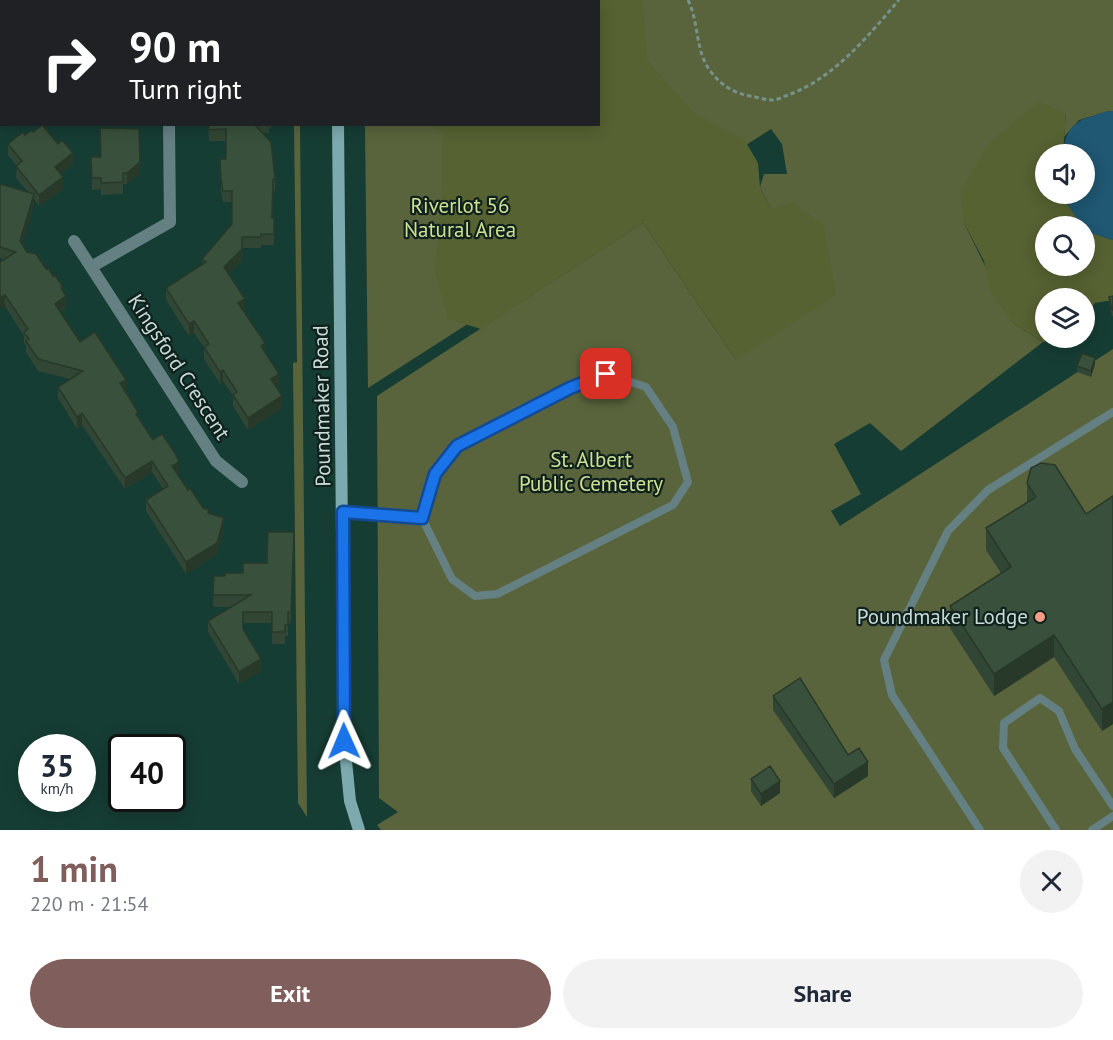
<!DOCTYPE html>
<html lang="en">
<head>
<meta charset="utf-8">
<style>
  body { margin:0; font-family:"PT Sans",sans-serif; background:#f2f2f3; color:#1f2937; height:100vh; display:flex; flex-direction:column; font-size:22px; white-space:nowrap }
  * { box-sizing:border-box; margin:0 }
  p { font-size:20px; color:#747a83 }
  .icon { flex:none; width:33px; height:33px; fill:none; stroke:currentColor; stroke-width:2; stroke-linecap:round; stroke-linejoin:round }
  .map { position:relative; height:830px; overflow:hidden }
  .sheet { display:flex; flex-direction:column; background:#fff; flex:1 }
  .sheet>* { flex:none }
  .top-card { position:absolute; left:0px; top:0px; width:600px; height:126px; box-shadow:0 3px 15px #0003; background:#202124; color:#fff; overflow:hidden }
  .controls { position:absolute; left:1035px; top:144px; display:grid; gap:12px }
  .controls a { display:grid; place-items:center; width:60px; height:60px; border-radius:50%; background:#fff; box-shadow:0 3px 15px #0003; font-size:30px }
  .speed { position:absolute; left:18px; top:734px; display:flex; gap:12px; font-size:30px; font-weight:700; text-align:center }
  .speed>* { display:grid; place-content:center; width:78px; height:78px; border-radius:50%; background:#fff; box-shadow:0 3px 15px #0003; line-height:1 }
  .speed small { font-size:15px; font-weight:400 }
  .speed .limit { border:3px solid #111; border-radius:9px; background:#fff; color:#111 }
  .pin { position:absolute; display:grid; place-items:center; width:51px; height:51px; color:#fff; margin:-26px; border-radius:12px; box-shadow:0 3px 9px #0006 }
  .me { position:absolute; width:66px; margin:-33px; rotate:359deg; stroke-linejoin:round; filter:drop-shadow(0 0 4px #0008) }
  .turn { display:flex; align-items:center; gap:21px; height:126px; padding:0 30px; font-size:27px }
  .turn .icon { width:78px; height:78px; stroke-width:2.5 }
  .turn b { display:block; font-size:42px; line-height:51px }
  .round { display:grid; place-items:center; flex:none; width:63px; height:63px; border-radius:32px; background:#f2f2f3 }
  .summary { display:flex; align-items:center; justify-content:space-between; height:102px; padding:0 30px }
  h1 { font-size:36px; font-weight:700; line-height:45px; color:#7f5e5b }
  .primary-button { display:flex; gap:12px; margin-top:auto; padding:12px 30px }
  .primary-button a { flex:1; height:69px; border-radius:36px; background:#7f5e5b; color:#fff; font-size:24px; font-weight:700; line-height:69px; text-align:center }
  .primary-button a+a { background:#f2f2f3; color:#1f2937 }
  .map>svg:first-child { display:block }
</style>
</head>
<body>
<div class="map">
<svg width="1113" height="830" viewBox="0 0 1113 830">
  <rect width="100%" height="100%" fill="#163d34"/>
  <!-- green -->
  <path fill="#5a643c" d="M364 0H1113V111H1109L1079 120 1064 137 1066 113 964 223 1013 323 1043 342 901 451 870 423 834 444 861 494 831 511 840 526 1113 349V830H381L377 825 398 812 379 798 377 396 643 223 736 360 771 209 760 187 764 174H787L782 144 771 129 368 388 365 125 598 124V2Z
    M300 125 307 817 298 803 293 363 297 362 294 125Z"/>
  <!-- forest -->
  <path fill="#566232" d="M416 0H643L647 60 694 113 744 139 758 163 760 187 771 209 793 202 824 226 836 295 736 360 643 223 481 329 448 319 435 271 442 186V132L430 125 598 124V2Z
    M1039 102 1066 113 1063 154H1046V194H1061L1082 226H1046V266H1084L1085 231 1113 240V300L1095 303 1085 316 1084 298H1046V338H1065L1043 342 1013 323 990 290 984 261 964 223 960 192 989 143Z"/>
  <!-- water -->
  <path fill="#205772" d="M1109 111H1113V240L1085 231 1084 226H1082L1061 194H1084V154H1063C1066 121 1080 120 1109 111Z"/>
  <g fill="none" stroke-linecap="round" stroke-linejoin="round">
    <!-- path -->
    <path stroke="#75928b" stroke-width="3" stroke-dasharray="4.5 3" stroke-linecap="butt" d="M688 0C699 22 695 49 709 69 719 84 733 93 750 96 757 97 765 100 772 100 776 100 781 98 785 96 833 80 867 37 899 0"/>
    <!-- lane -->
    <path stroke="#648083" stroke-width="8" d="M343 512 422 518 452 579 475 596 497 594 673 505 688 482 673 427 646 387 606 374 570 388 457 446 435 474 422 518
      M980 830 892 695 884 660 948 531 988 490 1113 412
      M1056 830 1003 748 1004 723 1040 698 1059 711 1075 749 1113 806
      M1092 830 1113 816"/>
    <!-- street -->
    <path stroke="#648083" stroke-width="12" d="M167 0V2
      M0 11H2
      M74 241 91 267 170 222 169 124
      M91 267 216 461 242 482"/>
    <!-- secondary -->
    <path stroke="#7daaaf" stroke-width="12" d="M336 0V2
      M338 124 344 741 350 801 359 830"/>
  </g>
  <!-- wall -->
  <path fill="#314634" d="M219 0H261V2H219Z
    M208 124H274L269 129V133H262L275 179V191H273V218H274V245H261V248H242V260L229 274 245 310 244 311 265 352 279 385 276 387 282 408 248 430 233 406V396L223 381 220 384 204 359V347L194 333 189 336 166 300V288L202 265V259L232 224V202H223L221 190 220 159H226V141H209Z
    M25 135 73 164 61 174 63 189 39 206 34 199V205L22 244 27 252 46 269 63 291 66 308 60 312 80 342 125 391 138 418 153 440 179 474 178 475 188 490 203 508 209 513 224 529 217 554 186 574 146 511V500L163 489 152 472 125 489 82 425 77 429 58 398V387L70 379 38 371 26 352V346L24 343V336L5 306 4 260 0 258V184L28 192 16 178 17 166 8 155V144Z
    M91 157H100L140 174 127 184H123V194L101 195V189L92 190Z
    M1113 296V316H1112L1109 303V297Z
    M1095 364 1091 377 1077 372V366Z
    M1027 483 1086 514 1113 496V724L1102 731 1054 657 994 696 950 628V606L1001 573 986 550V528L1027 502Z
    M294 532 291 623H288V636H285V644H272V623H243V629L261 671 239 684 208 632V621L232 607H213L214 576H225L243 573 267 563Z
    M773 696 848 755 868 776 834 798 773 710Z
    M751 779 780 793 761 806 751 791Z"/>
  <!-- shaded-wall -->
  <path fill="#28392a" d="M2 62V74L0 77V65Z
    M73 153V164L55 179V167Z
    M140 162V174L127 184V173Z
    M63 177V189L39 206V195Z
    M34 194V205L20 252V241Z
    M242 237V260L224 279V267Z
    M63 287V298L66 296V308L55 315V304L61 288Z
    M5 295V306L0 309V298Z
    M245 299V310L238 314V303Z
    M194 321V333L189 336V324Z
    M265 343V355L261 346Z
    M1095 358V364L1091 377V371Z
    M223 370V381L220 384V372Z
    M279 374V385L271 390V379Z
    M126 380V391L120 383Z
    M282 396V408L248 430V418Z
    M82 413V425L77 429V417Z
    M152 461V472L125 489V478Z
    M179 462V474L172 478V466Z
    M224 518V529L217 554 186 574V562Z
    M1054 635V657L994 696V674Z
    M261 659V671L239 684V672Z
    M1113 702V724L1102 731V709Z
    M868 762V776L834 798V784Z
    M780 781V793L761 806V794Z"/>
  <!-- building -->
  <path fill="#39513c" stroke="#28392a" stroke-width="1.5" d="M220 0H249V2H220Z
    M0 40 2 41V62L0 65Z
    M209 124H254L271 142 275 179H273L272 218H274V234H261V237H242V249L224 267 245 299 238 303 265 343 261 346 279 374 271 379 282 396 248 418 233 395 237 392 223 370 220 372 204 347 209 344 194 321 189 324 166 288 206 262 202 259 232 224V191H223L221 179 220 159H226V129L209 130Z
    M42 125 58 144 62 140 73 153 55 167 63 177 39 195 16 166 22 161 8 144 23 132 25 135 32 130 33 132Z
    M100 128 139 129 140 162 127 173H123V182L101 183V178H92L91 157H101Z
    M0 184 34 194 20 241 27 252 36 254 46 269 48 268 53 276 55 275 63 287 61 288 66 296 55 304 80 342 95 332 126 380 120 383 138 412 136 414 153 440 162 434 175 453 179 462 172 466 188 490 190 488 203 508 209 510 208 513 224 518 217 543 186 562 146 500 168 486 152 461 125 478 82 413 77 417 58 387 83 371 38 359 26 341 29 339 24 332 28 329 5 295 0 298V262L16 252 0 247Z
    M1113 296V310H1112L1109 297Z
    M1082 353 1095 358 1091 371 1077 366Z
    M1041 463 1055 465 1086 514 1113 496V702L1102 709 1054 635 994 674 950 606 1011 567 986 528 1036 497 1027 483 1031 468Z
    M268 532H294L291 612H288V625H285V632H272V612H243V629L261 659 239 672 208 621 251 595H213L214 576H225V573H243V563H267Z
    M800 678 848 755 859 748 868 762 834 784 773 696Z
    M770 766 780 781 761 794 751 779Z"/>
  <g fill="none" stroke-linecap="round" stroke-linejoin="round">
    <!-- route casing -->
    <g stroke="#114b97" stroke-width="15">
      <path id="route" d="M344 741 343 512 422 518 435 474 457 446 570 388 606 374"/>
    </g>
    <!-- route -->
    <use href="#route" stroke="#1a73e8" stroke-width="10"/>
  </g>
  <!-- markers -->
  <circle fill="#f49e87" stroke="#10201c" stroke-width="2" cx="1040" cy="617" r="6"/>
  <g text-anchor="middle" stroke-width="4.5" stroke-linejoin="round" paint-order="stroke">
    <!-- park labels -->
    <g font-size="21" fill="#cde194" stroke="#10201c">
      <text x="460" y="213">Riverlot 56<tspan x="460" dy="24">Natural Area</tspan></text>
      <text x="591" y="467">St. Albert<tspan x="591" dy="24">Public Cemetery</tspan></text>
    </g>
    <!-- street labels -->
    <g font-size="21" fill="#c7dbd6" stroke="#10201c">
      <text transform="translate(179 367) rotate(57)" y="7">Kingsford Crescent</text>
      <text transform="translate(322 406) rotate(-91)" y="7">Poundmaker Road</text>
    </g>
    <!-- poi labels -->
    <g font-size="21" fill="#c7dbd6" stroke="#10201c" text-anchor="end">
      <text x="1028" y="624">Poundmaker Lodge</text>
    </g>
  </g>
</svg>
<div class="controls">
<a><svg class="icon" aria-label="sound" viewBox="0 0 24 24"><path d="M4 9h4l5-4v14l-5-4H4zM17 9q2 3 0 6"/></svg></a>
<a><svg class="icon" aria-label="search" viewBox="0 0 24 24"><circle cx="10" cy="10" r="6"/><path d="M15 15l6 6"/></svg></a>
<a><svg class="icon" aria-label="layers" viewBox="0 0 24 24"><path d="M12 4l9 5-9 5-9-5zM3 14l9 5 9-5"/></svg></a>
</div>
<div class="speed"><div>35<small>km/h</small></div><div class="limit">40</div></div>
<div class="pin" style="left:606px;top:374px;background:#d93025"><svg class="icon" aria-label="arrive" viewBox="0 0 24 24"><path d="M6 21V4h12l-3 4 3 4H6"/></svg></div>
<svg class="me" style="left:344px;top:741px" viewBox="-20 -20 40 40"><path d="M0-17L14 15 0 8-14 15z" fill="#1a73e8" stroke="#fff" stroke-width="4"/></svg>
<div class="top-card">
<div class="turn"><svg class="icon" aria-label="right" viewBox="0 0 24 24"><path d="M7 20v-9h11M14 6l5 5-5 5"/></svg><div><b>90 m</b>Turn right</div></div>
</div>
</div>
<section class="sheet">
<div class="summary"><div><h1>1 min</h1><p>220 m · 21:54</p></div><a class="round"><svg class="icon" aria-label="close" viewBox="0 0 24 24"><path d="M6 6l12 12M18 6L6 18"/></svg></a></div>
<div class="primary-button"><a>Exit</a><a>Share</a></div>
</section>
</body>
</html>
